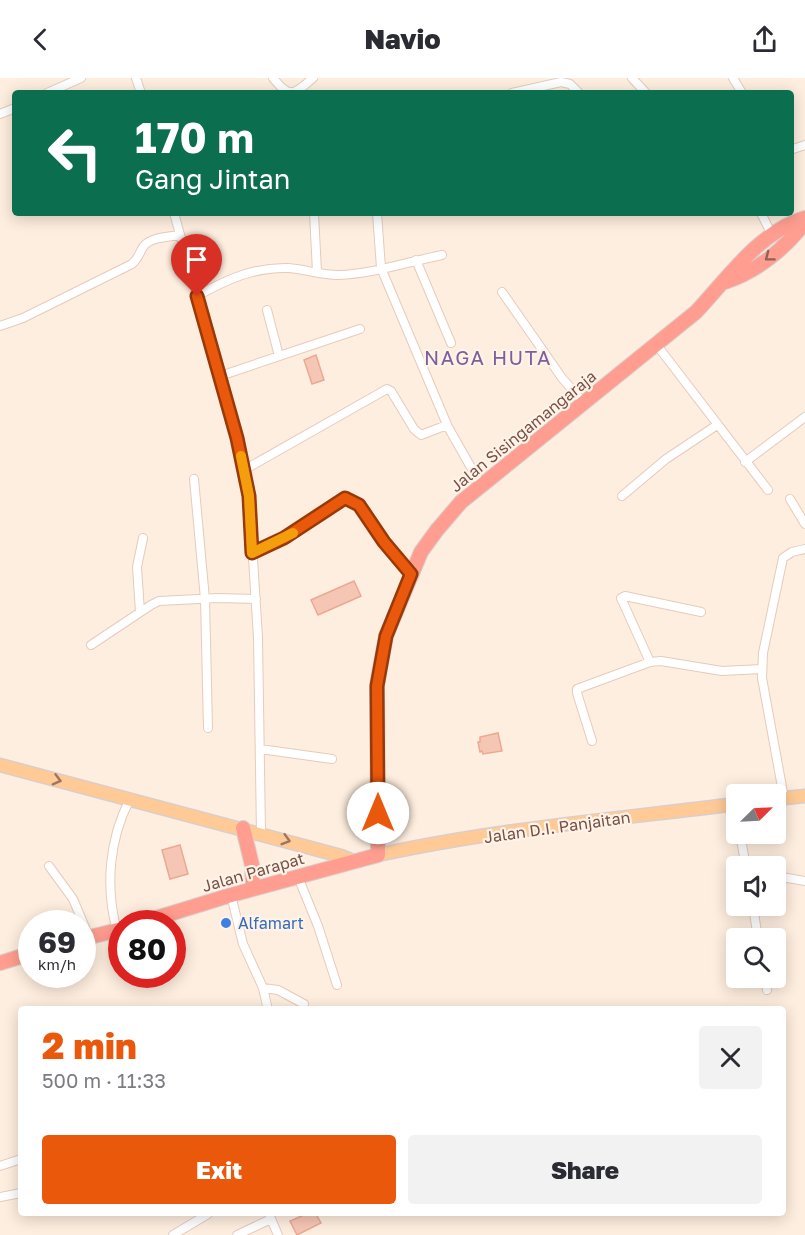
<!DOCTYPE html>
<html lang="en">
<head>
<meta charset="utf-8">
<style>
  body { margin:0; font-family:"Golos Text",sans-serif; background:#f2f2f3; color:#2b2b33; height:100vh; display:flex; flex-direction:column; font-size:22px; white-space:nowrap }
  * { box-sizing:border-box; margin:0 }
  p { font-size:20px; color:#7c7c81 }
  .icon { flex:none; width:33px; height:33px; fill:none; stroke:currentColor; stroke-width:2; stroke-linecap:round; stroke-linejoin:round }
  .map { position:relative; flex:1; overflow:hidden }
  .sheet { position:absolute; left:18px; top:928px; width:768px; height:210px; display:flex; flex-direction:column; background:#fff; border-radius:6px; box-shadow:0 3px 15px #0003 }
  .sheet>* { flex:none }
  .guide { position:absolute; left:12px; top:12px; width:782px; height:126px; border-radius:6px; box-shadow:0 3px 15px #0003; background:#0b6e4f; color:#fff; overflow:hidden }
  .needle { width:39px; rotate:66deg }
  .fabs { position:absolute; left:726px; top:706px; display:grid; gap:12px }
  .fabs a { display:grid; place-items:center; width:60px; height:60px; border-radius:6px; background:#fff; box-shadow:0 3px 15px #0003; font-size:30px }
  .speed { position:absolute; left:18px; top:832px; display:flex; gap:12px; font-size:30px; font-weight:700; text-align:center }
  .speed>* { display:grid; place-content:center; width:78px; height:78px; border-radius:50%; background:#fff; box-shadow:0 3px 15px #0003; line-height:1 }
  .speed small { font-size:15px; font-weight:400 }
  .speed .limit { border:9px solid #d22; background:#fff; color:#111 }
  .pin { position:absolute; display:grid; place-items:center; width:51px; height:51px; color:#fff; margin:-62px -26px; border-radius:50% 50% 50% 0; rotate:-45deg; box-shadow:0 0 6px #0007 }
  .pin .icon { rotate:45deg }
  .me { position:absolute; width:66px; margin:-33px; rotate:0deg; stroke-linejoin:round; filter:drop-shadow(0 0 4px #0008) }
  .turn { display:flex; align-items:center; gap:21px; height:126px; padding:0 24px; font-size:27px }
  .turn .icon { width:78px; height:78px; stroke-width:2.5 }
  .turn b { display:block; font-size:42px; line-height:51px }
  .round { display:grid; place-items:center; flex:none; width:63px; height:63px; border-radius:6px; background:#f2f2f3 }
  .summary { display:flex; align-items:center; justify-content:space-between; height:102px; padding:0 24px }
  h1 { font-size:36px; font-weight:800; line-height:45px; color:#ea580c }
  .cta { display:flex; gap:12px; margin-top:auto; padding:12px 24px }
  .cta a { flex:1; height:69px; border-radius:6px; background:#ea580c; color:#fff; font-size:24px; font-weight:800; line-height:69px; text-align:center }
  .cta a+a { background:#f2f2f3; color:#2b2b33 }
  header { display:flex; justify-content:space-between; align-items:center; height:78px; padding:0 24px; background:#fff; font-size:27px; font-weight:800 }
  .map>svg:first-child { display:block }
</style>
</head>
<body>
<header><svg class="icon" aria-label="back" viewBox="0 0 24 24"><path d="M15 5l-7 7 7 7"/></svg>Navio<svg class="icon" aria-label="share" viewBox="0 0 24 24"><path d="M12 15V3M7 8l5-5 5 5M5 13v7h14v-7"/></svg></header>
<div class="map">
<svg width="805" height="1157" viewBox="0 0 805 1157">
  <rect width="100%" height="100%" fill="#feeedf"/>
  <!-- building -->
  <path fill="#f6c6b4" stroke="#eba993" stroke-width="1.5" d="M316 277 324 302 312 306 304 282Z
    M354 503 361 518 318 537 311 522Z
    M498 655 502 673 483 676 482 673 480 674 478 664H480V659Z
    M180 767 188 796 170 801 162 772Z
    M306 1136H316L321 1145 297 1157 290 1143Z"/>
  <g fill="none" stroke-linecap="round" stroke-linejoin="round">
    <!-- street casing -->
    <g stroke="#e5cbbd" stroke-width="10">
      <path id="street" d="M136 0 141 15
        M273 0C291 22 294 16 313 0
        M632 0 646 15
        M733 0 742 15
        M47 15 81 0
        M512 15 561 4 570 6 579 15
        M0 36 15 30
        M790 72 805 67
        M174 135 237 360 249 418 258 559 261 756
        M314 135 317 194
        M377 135 381 190 448 349 481 407
        M761 135 772 157
        M416 182 451 265
        M502 214 562 300 583 324
        M197 218C226 202 253 189 288 190 304 191 321 197 338 197 372 196 408 184 442 177
        M267 232 279 278
        M0 248 23 240 132 186C138 181 139 176 143 169 150 159 168 159 180 157
        M656 266 768 412
        M220 298 360 251
        M745 384 805 339
        M244 392 387 311 391 313 414 351 421 357 447 347
        M194 401 205 521 208 650
        M622 418 666 381 717 347
        M790 421 805 446
        M252 475 283 461 345 420 359 427 384 464 411 496
        M140 534 137 489 143 460
        M701 534 625 518 621 520 650 584 661 583 722 593 762 591
        M91 567 151 527 159 523 218 520 256 521
        M592 663 577 615V611L650 584
        M260 671 332 681
        M784 720 762 600 763 575 783 480 792 474 805 471
        M735 726 736 736
        M740 756 746 789
        M49 788 73 821 89 859
        M776 798 805 803
        M298 799 318 848 337 907
        M231 817 243 866 263 910 268 932
        M753 828 758 861
        M117 853C105 809 109 761 130 721
        M765 900 767 912
        M263 910 278 912 304 926
        M0 1088 21 1081
        M0 1119 21 1115
        M269 1136 278 1157
        M173 1157 208 1136
        M237 1157 271 1141"/>
    </g>
    <!-- primary casing -->
    <g stroke="#d9cecb" stroke-width="15">
      <path id="primary" d="M0 687 341 778 353 783
        M776 721 805 718
        M378 777C496 751 617 741 736 726"/>
    </g>
    <!-- highway casing -->
    <g stroke="#d9cecb" stroke-width="16">
      <path id="highway" d="M725 204C756 194 786 170 805 144
        M243 750 252 787 253 811
        M137 846 231 817 378 777 377 607 386 558 421 474 437 452 461 424 696 234C728 200 759 154 805 140
        M82 861 122 851
        M0 885 32 875"/>
    </g>
    <!-- street -->
    <use href="#street" stroke="#fff" stroke-width="8"/>
    <!-- primary -->
    <use href="#primary" stroke="#ffca96" stroke-width="12"/>
    <!-- highway -->
    <use href="#highway" stroke="#ff9e90" stroke-width="14"/>
  </g>
  <!-- one-way arrows -->
  <defs><path id="oneway-chevron" d="M-2-3.5L2.5 0L-2 3.5" fill="none" stroke-width="1.6" stroke-linecap="round" stroke-linejoin="round" transform="scale(1.5)"/></defs>
  <use stroke="#926054" href="#oneway-chevron" transform="translate(769 179) rotate(143)"/>
  <g stroke="#a0755d">
    <use href="#oneway-chevron" transform="translate(57 702) rotate(15)"/>
    <use href="#oneway-chevron" transform="translate(286 762) rotate(16)"/>
  </g>
  <g fill="none" stroke-linecap="round" stroke-linejoin="round">
    <!-- route casing -->
    <g stroke="#983908" stroke-width="15">
      <path id="route" d="M197 218 237 360 249 418 252 475 284 460 345 420 359 427 384 464 411 496 386 558 377 608 378 735"/>
    </g>
    <!-- route -->
    <use href="#route" stroke="#ea580c" stroke-width="10"/>
    <!-- slow -->
    <path stroke="#f59e0b" stroke-width="10" d="M241 378 249 418 252 475 293 455"/>
  </g>
  <!-- markers -->
  <circle fill="#3f7fe0" stroke="#fff3e8" stroke-width="2" cx="226" cy="845" r="6"/>
  <g text-anchor="middle" stroke-width="4.5" stroke-linejoin="round" paint-order="stroke">
    <!-- street labels -->
    <g font-size="16" fill="#775045" stroke="#fff3e8">
      <text transform="translate(523 353) rotate(-39)" y="6">Jalan Sisingamangaraja</text>
      <text transform="translate(557 749) rotate(-8)" y="6">Jalan D.I. Panjaitan</text>
      <text transform="translate(253 794) rotate(-16)" y="6">Jalan Parapat</text>
    </g>
    <!-- shop labels -->
    <g font-size="16" fill="#366cbe" stroke="#fff3e8" text-anchor="start">
      <text x="238" y="851">Alfamart</text>
    </g>
    <!-- quarter labels -->
    <g font-size="20" letter-spacing="1.5" fill="#7f5f9b" stroke="#fff3e8">
      <text x="488" y="287">NAGA HUTA</text>
    </g>
  </g>
</svg>
<div class="fabs">
<a><svg class="needle" viewBox="-14 -14 28 28"><path d="M0-13l5 13h-10z" fill="#e53935"/><path d="M0 13l5-13h-10z" fill="#7c7c81"/></svg></a>
<a><svg class="icon" aria-label="sound" viewBox="0 0 24 24"><path d="M4 9h4l5-4v14l-5-4H4zM17 9q2 3 0 6"/></svg></a>
<a><svg class="icon" aria-label="search" viewBox="0 0 24 24"><circle cx="10" cy="10" r="6"/><path d="M15 15l6 6"/></svg></a>
</div>
<div class="speed"><div>69<small>km/h</small></div><div class="limit">80</div></div>
<div class="pin" style="left:197px;top:218px;background:#d93025"><svg class="icon" aria-label="arrive" viewBox="0 0 24 24"><path d="M6 21V4h12l-3 4 3 4H6"/></svg></div>
<svg class="me" style="left:378px;top:735px" viewBox="-20 -20 40 40"><circle r="19" fill="#fff"/><path d="M0-13L10 11 0 6-10 11z" fill="#ea580c"/></svg>
<div class="guide">
<div class="turn"><svg class="icon" aria-label="left" viewBox="0 0 24 24"><path d="M17 20v-9H6M10 6l-5 5 5 5"/></svg><div><b>170 m</b>Gang Jintan</div></div>
</div>
<section class="sheet">
<div class="summary"><div><h1>2 min</h1><p>500 m · 11:33</p></div><a class="round"><svg class="icon" aria-label="close" viewBox="0 0 24 24"><path d="M6 6l12 12M18 6L6 18"/></svg></a></div>
<div class="cta"><a>Exit</a><a>Share</a></div>
</section>
</div>
</body>
</html>
